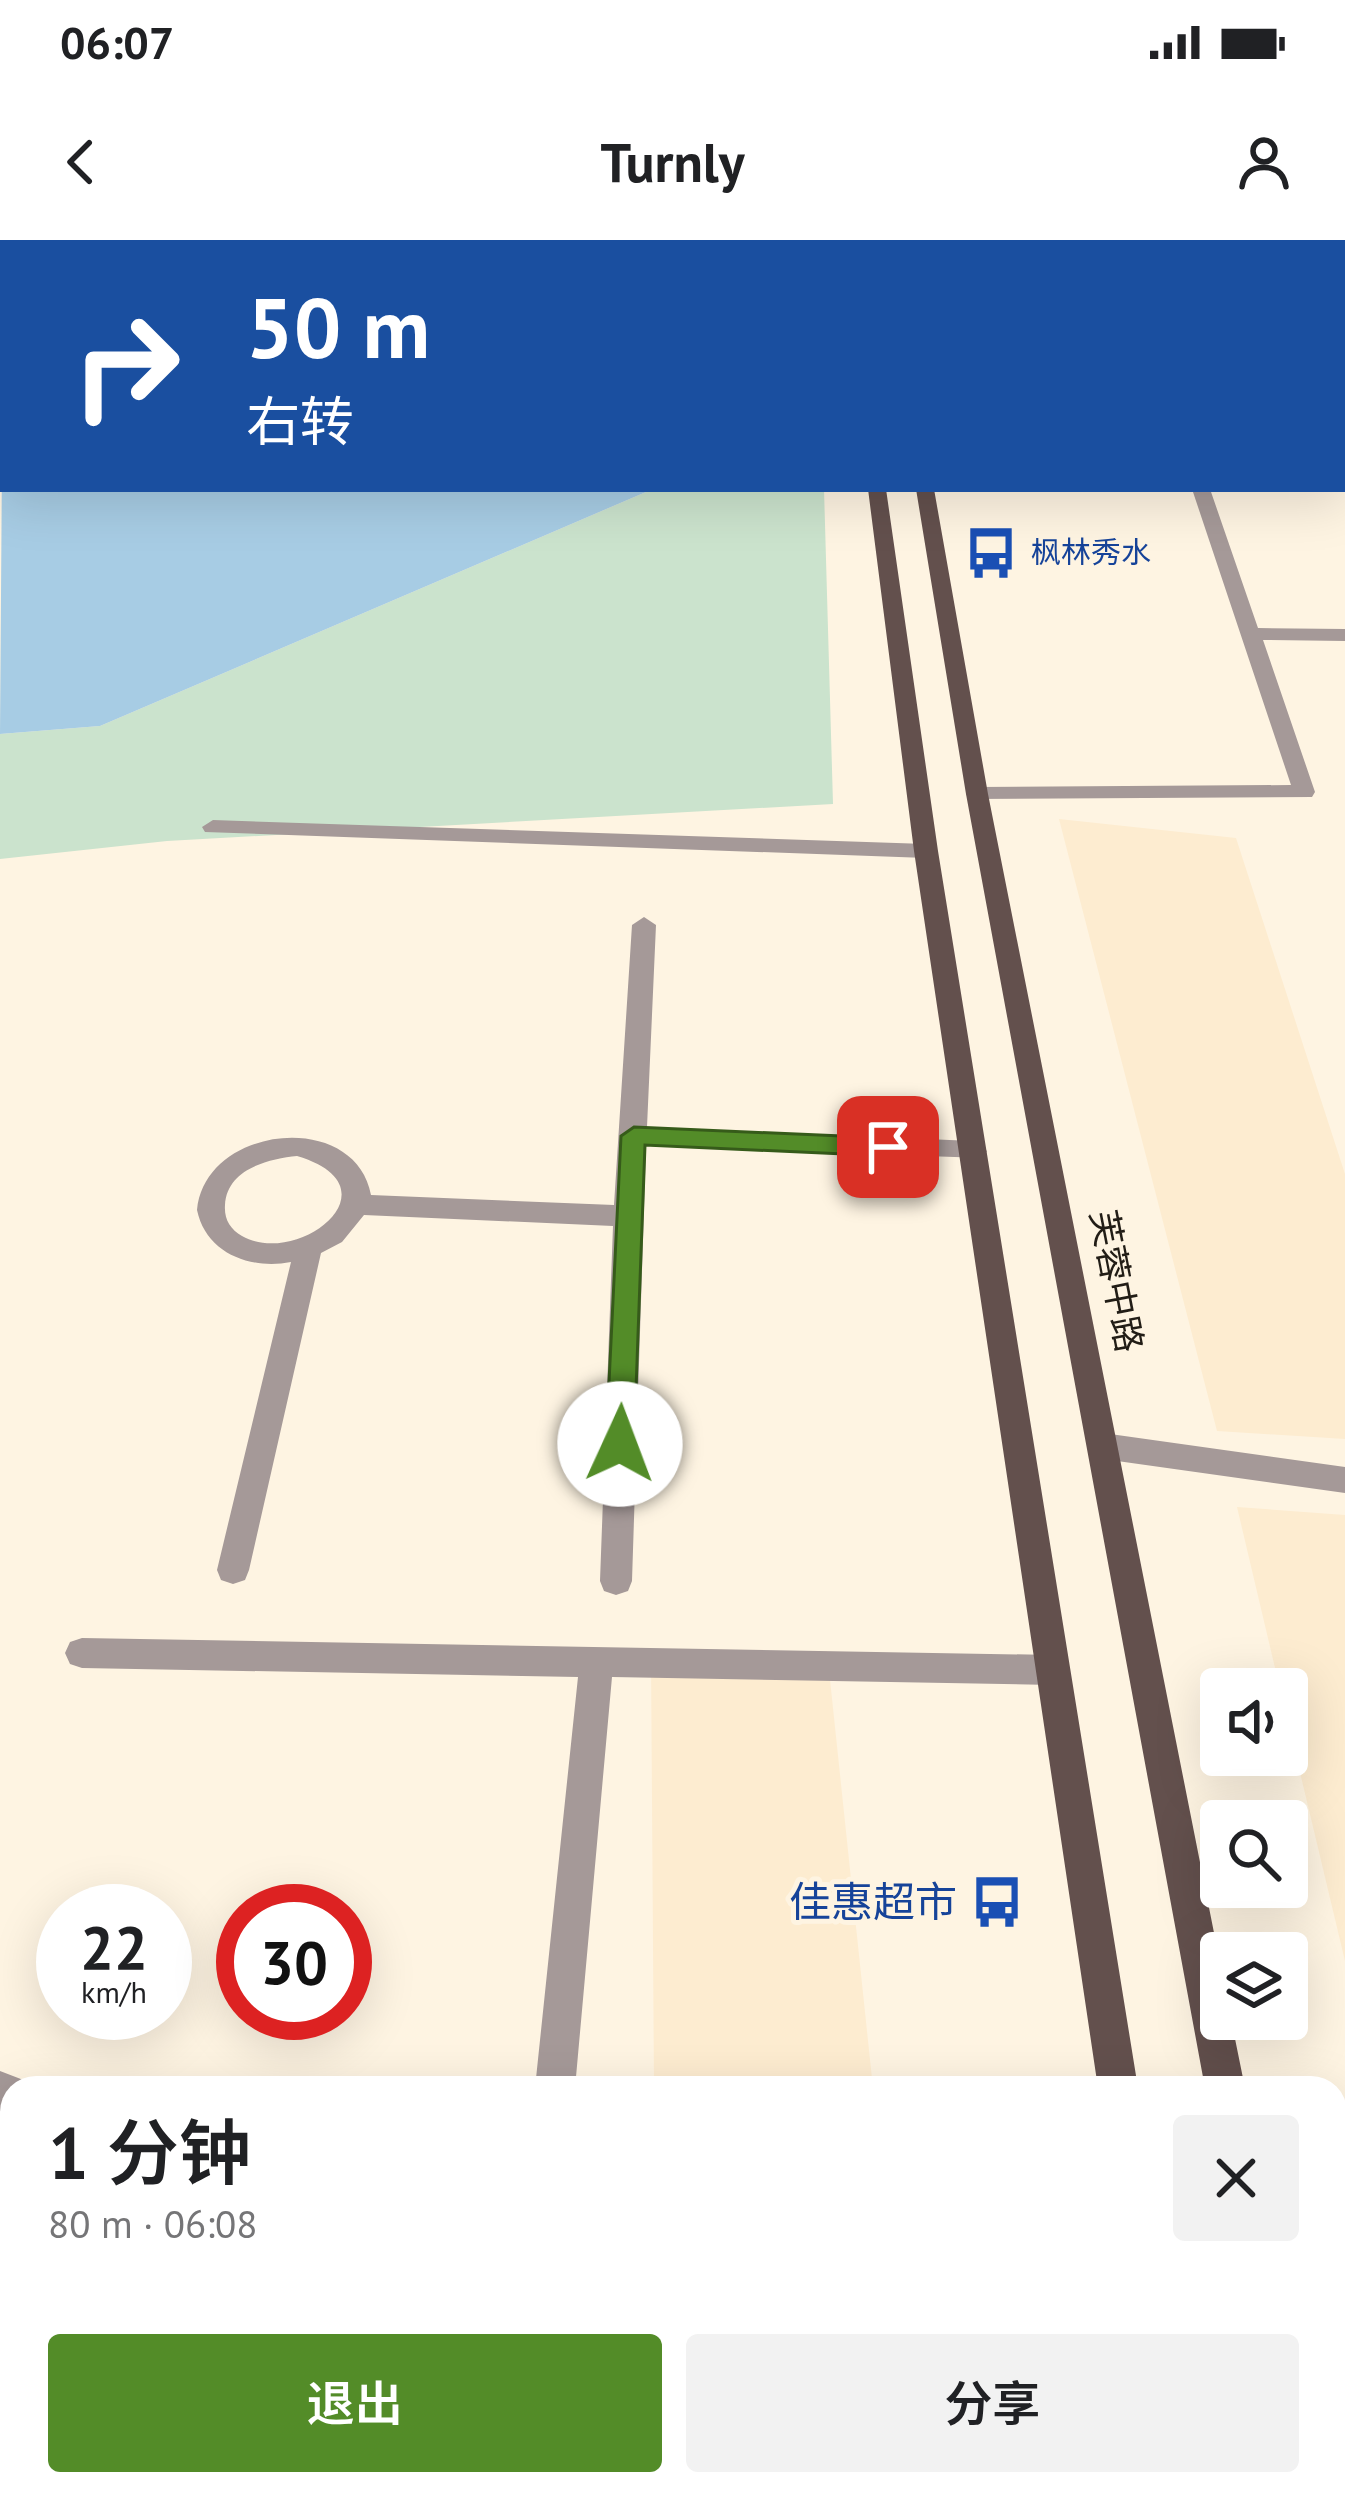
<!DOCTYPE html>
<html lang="zh">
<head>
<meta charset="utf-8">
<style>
  body { margin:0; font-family:"PT Sans","Noto Sans SC",sans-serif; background:#f2f2f2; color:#202124; height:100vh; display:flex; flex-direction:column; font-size:45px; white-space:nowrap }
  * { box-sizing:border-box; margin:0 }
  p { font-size:39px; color:#757577 }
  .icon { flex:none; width:66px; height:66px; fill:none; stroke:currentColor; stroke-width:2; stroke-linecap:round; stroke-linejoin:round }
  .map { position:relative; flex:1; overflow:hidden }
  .sheet { position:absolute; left:0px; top:1836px; width:1347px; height:420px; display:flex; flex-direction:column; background:#fff; border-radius:36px 36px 0 0; box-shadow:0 12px 48px #0002 }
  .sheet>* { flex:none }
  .hud { position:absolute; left:0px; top:0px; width:1347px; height:252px; box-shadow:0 12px 48px #0002; background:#1a4fa0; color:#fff; overflow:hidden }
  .buttons { position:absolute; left:1200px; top:1428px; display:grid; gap:24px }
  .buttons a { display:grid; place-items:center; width:108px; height:108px; border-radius:12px; background:#fff; box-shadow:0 12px 48px #0002; font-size:60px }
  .speed { position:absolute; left:36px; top:1644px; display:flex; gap:24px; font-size:60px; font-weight:700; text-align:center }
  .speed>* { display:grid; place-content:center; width:156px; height:156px; border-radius:50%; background:#fff; box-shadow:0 12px 48px #0002; line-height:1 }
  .speed small { font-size:30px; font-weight:400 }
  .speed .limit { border:18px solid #d22; background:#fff; color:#111 }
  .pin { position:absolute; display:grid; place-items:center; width:102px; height:102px; color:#fff; margin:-51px; border-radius:24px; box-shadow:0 6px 18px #0006 }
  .me { position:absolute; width:132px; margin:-66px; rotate:2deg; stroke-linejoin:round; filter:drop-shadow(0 0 9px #0008) }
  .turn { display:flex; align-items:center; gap:42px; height:252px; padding:0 48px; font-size:54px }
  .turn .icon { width:156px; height:156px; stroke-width:2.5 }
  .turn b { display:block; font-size:84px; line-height:102px }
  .round { display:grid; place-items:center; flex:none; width:126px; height:126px; border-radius:12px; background:#f2f2f2 }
  .headline { display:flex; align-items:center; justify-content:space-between; height:204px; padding:0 48px }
  h1 { font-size:72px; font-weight:600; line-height:90px }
  .primary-button { display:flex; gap:24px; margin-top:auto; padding:24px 48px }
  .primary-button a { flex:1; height:138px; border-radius:12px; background:#538c28; color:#fff; font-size:48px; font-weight:600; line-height:138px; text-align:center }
  .primary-button a+a { background:#f2f2f2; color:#202124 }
  .status { display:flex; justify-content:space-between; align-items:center; height:84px; padding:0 60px; background:#fff; direction:ltr }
  .status svg { height:33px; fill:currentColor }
  header { display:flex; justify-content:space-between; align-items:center; height:156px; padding:0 48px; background:#fff; font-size:54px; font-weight:600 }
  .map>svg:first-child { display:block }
</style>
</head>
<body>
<div class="status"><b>06:07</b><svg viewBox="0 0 49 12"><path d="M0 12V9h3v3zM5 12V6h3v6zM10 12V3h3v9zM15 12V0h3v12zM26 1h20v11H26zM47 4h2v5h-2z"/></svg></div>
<header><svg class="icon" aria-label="back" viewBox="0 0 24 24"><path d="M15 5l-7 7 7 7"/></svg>Turnly<svg class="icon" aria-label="person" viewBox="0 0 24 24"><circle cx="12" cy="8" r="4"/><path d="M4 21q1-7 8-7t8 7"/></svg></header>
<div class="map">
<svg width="1345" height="2256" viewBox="0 0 1345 2256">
  <rect width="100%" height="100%" fill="#fef4e2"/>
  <!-- built -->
  <path fill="#fdecd0" d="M1059 579 1236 598 1345 934V1199L1217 1191Z
    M1237 1267 1345 1275V1721L1287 1478V1449H1280Z
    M827 1411 873 1848H654L651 1417Z
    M657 2244H916L917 2256H657Z"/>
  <!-- green -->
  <path fill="#cbe3cd" d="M653 249H824L833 564 167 601 0 619V494L100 486Z"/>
  <!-- water -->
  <path fill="#a7cce4" d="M184 0H682L177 3Z
    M3 79V249H653L100 486 0 494Z"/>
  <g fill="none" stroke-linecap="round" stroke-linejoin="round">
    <!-- street -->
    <path fill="#a59998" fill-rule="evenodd" d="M1192 249H1210L1258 388 1345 389V401L1263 400 1315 552 1312 557 969 559 966 554 977 547 1291 545Z
      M213 580 926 604 938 611 926 618 205 592 202 587Z
      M644 677 656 685 647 887 973 901 987 911 983 918 646 906 632 1341 628 1351 616 1355 604 1351 600 1341 613 986 364 975 342 1002 321 1013 249 1330 245 1340 233 1344 221 1340 217 1330 291 1022C250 1030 206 1013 197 970 205 885 355 869 371 955L614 965 632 685ZM297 916C401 947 298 1028 242 996 230 989 224 979 225 965 227 929 268 919 297 916Z
      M1103 1193 1345 1227V1253L1103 1219 1092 1215 1087 1206 1092 1197Z
      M82 1398 1053 1415 1065 1419 1070 1430 1065 1441 1053 1445 612 1437 575 1848H535L578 1437 82 1428 70 1424 65 1413 70 1402Z
      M0 1831 26 1841 29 1848H12V1875L0 1871Z
      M12 1926V1985L0 1990V1931Z
      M235 2244H280L276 2256H230Z"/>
    <!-- primary -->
    <path fill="#63504d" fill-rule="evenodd" d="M844 0H860V3H844Z
      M884 0H900V3H884Z
      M868 249H886L938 611 1138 1848H1098L914 611Z
      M916 249H934L988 554 1221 1728V1779H1231L1245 1848H1205L966 554Z
      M1157 2244H1201L1204 2256H1158Z
      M1279 2244H1323L1326 2256H1282Z"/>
  </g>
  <!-- route -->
  <path fill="#538c28" stroke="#365b1a" stroke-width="3" d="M634 887 888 898 900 907 888 916 645 905 634 1204 630 1212H610L606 1204 621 896Z"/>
  <!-- icons -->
  <defs>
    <g id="bus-bare" transform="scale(4.14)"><path d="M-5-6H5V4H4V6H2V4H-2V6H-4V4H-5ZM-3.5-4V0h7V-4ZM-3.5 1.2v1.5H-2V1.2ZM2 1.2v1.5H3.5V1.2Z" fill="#1a4fb4" stroke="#fef4e2" stroke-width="2.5" paint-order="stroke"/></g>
  </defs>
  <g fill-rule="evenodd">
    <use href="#bus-bare" x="991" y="313"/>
    <use href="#bus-bare" x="997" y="1662"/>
  </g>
  <g text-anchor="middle" stroke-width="10" stroke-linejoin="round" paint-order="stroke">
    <!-- far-transit labels -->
    <g font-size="30" fill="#164399" stroke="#fef4e2" text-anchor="start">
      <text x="1031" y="323">枫林秀水</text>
    </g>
    <!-- street labels -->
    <g font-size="36" fill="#221d16" stroke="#fef4e2">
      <text transform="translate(1117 1041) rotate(79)" y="13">芙蓉中路</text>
    </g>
    <!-- near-transit labels -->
    <g font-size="42" fill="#164399" stroke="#fef4e2" text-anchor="end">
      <text x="957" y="1677">佳惠超市</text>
    </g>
  </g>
</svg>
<div class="buttons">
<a><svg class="icon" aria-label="sound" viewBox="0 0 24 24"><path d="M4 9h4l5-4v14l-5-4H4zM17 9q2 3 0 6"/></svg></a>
<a><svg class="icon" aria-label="search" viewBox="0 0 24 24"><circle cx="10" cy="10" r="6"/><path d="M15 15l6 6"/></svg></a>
<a><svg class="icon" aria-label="layers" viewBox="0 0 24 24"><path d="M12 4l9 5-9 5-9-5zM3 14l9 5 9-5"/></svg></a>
</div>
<div class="speed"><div>22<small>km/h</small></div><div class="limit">30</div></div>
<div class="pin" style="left:888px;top:907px;background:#d93025"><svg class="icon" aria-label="arrive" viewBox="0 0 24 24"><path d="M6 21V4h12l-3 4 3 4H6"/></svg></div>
<svg class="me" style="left:620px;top:1204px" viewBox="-20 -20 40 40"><circle r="19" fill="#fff"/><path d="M0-13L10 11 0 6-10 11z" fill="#538c28"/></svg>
<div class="hud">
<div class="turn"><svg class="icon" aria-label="right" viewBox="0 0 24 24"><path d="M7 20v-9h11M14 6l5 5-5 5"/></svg><div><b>50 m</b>右转</div></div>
</div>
<section class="sheet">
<div class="headline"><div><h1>1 分钟</h1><p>80 m · 06:08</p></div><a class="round"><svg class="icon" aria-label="close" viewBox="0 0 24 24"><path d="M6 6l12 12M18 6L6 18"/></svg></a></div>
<div class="primary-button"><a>退出</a><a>分享</a></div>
</section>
</div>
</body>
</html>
